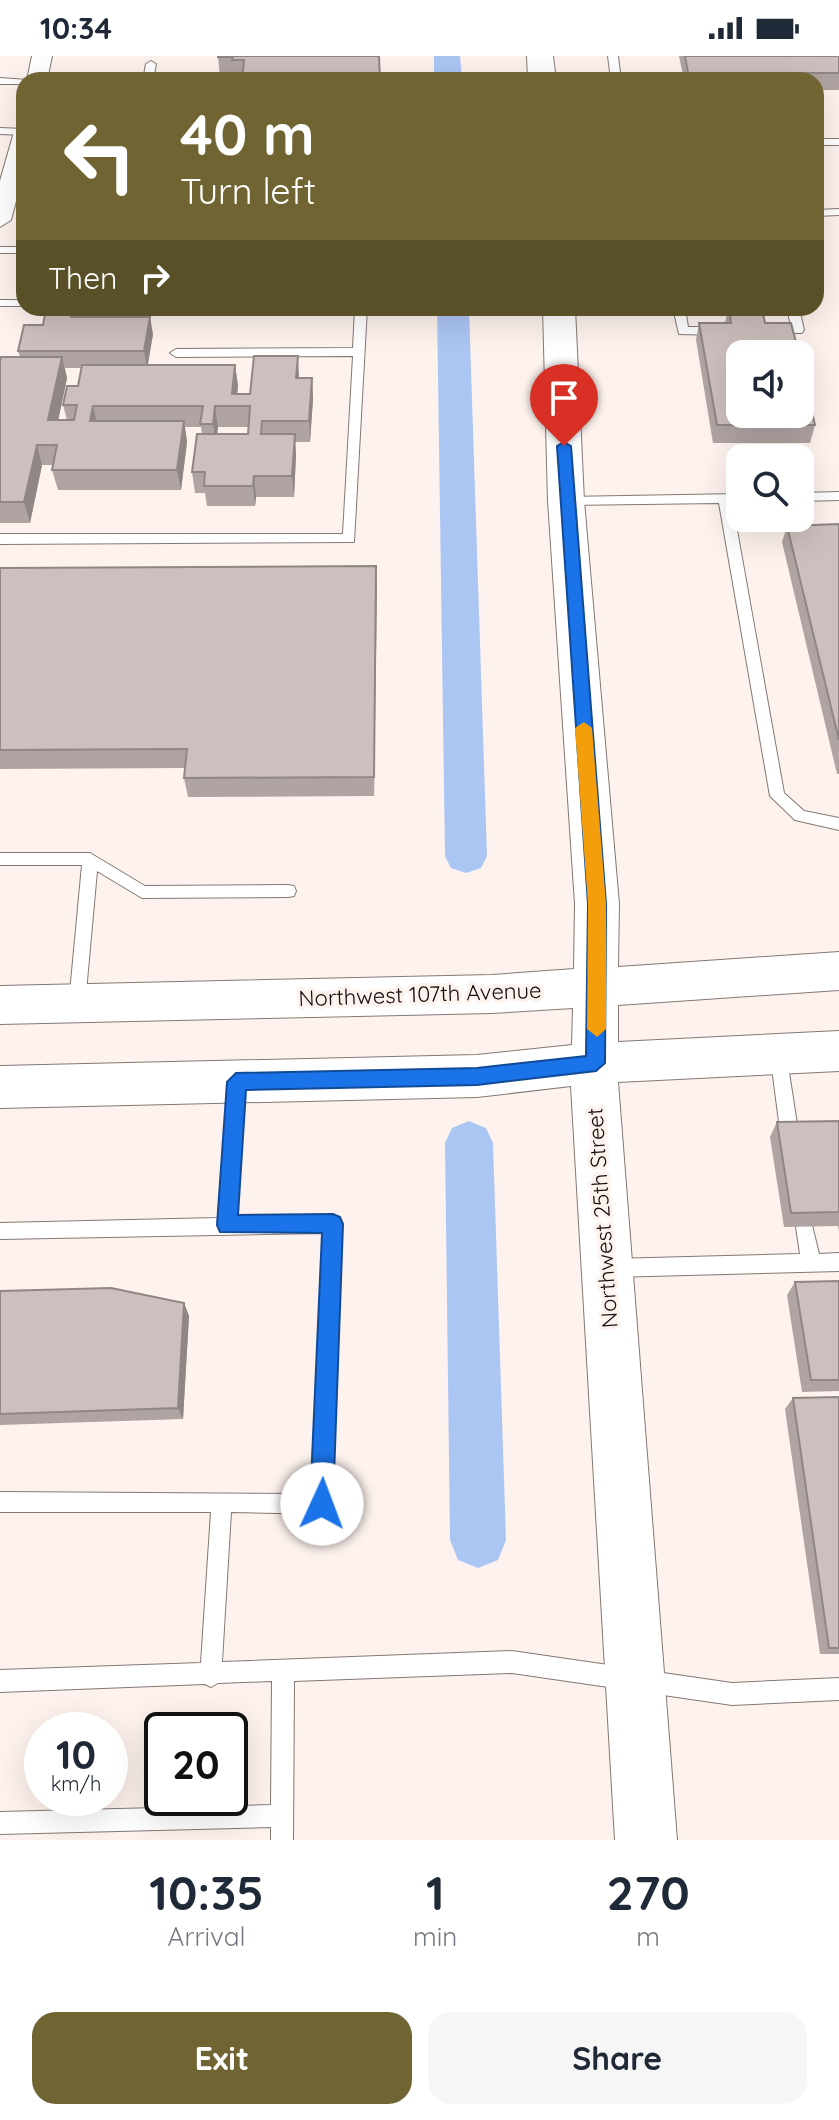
<!DOCTYPE html>
<html lang="en">
<head>
<meta charset="utf-8">
<style>
  body { margin:0; font-family:Quicksand,sans-serif; background:#f6f6f7; color:#1f2937; height:100vh; display:flex; flex-direction:column; font-size:30px; white-space:nowrap }
  * { box-sizing:border-box; margin:0 }
  p { font-size:26px; color:#747a83 }
  .icon { flex:none; width:44px; height:44px; fill:none; stroke:currentColor; stroke-width:2; stroke-linecap:round; stroke-linejoin:round }
  .map { position:relative; height:1784px; overflow:hidden }
  .sheet { display:flex; flex-direction:column; background:#fff; flex:1 }
  .sheet>* { flex:none }
  .guide { position:absolute; left:16px; top:16px; width:808px; height:244px; border-radius:24px; box-shadow:0 8px 32px #0002; background:#706532; color:#fff; overflow:hidden }
  .buttons { position:absolute; left:726px; top:284px; display:grid; gap:16px }
  .buttons a { display:grid; place-items:center; width:88px; height:88px; border-radius:16px; background:#fff; box-shadow:0 8px 32px #0002; font-size:40px }
  .speed { position:absolute; left:24px; top:1656px; display:flex; gap:16px; font-size:40px; font-weight:700; text-align:center }
  .speed>* { display:grid; place-content:center; width:104px; height:104px; border-radius:50%; background:#fff; box-shadow:0 8px 32px #0002; line-height:1 }
  .speed small { font-size:20px; font-weight:400 }
  .speed .limit { border:4px solid #111; border-radius:12px; background:#fff; color:#111 }
  .pin { position:absolute; display:grid; place-items:center; width:68px; height:68px; color:#fff; margin:-82px -34px; border-radius:50% 50% 50% 0; rotate:-45deg; box-shadow:0 0 8px #0007 }
  .pin .icon { rotate:45deg }
  .me { position:absolute; width:88px; margin:-44px; rotate:2deg; stroke-linejoin:round; filter:drop-shadow(0 0 6px #0008) }
  .turn { display:flex; align-items:center; gap:28px; height:168px; padding:0 32px; font-size:36px }
  .turn .icon { width:104px; height:104px; stroke-width:2.5 }
  .turn b { display:block; font-size:56px; line-height:68px }
  .then { display:flex; align-items:center; height:76px; padding:0 32px; background:#0003; gap:16px; font-size:30px }
  .eta { display:flex; justify-content:space-evenly; align-items:center; height:136px; text-align:center }
  .eta b { font-size:48px; font-weight:700; line-height:56px }
  .cta { display:flex; gap:16px; margin-top:auto; padding:16px 32px }
  .cta a { flex:1; height:92px; border-radius:24px; background:#706532; color:#fff; font-size:32px; font-weight:700; line-height:92px; text-align:center }
  .cta a+a { background:#f6f6f7; color:#1f2937 }
  .status { display:flex; justify-content:space-between; align-items:center; height:56px; padding:0 40px; background:#fff; direction:ltr }
  .status svg { height:22px; fill:currentColor }
  .map>svg:first-child { display:block }
</style>
</head>
<body>
<div class="status"><b>10:34</b><svg viewBox="0 0 49 12"><path d="M0 12V9h3v3zM5 12V6h3v6zM10 12V3h3v9zM15 12V0h3v12zM26 1h20v11H26zM47 4h2v5h-2z"/></svg></div>
<div class="map">
<svg width="839" height="1784" viewBox="0 0 839 1784">
  <rect width="100%" height="100%" fill="#fdf2ed"/>
  <g fill="none" stroke-linecap="round" stroke-linejoin="round">
    <!-- canal -->
    <path fill="#acc6f4" fill-rule="evenodd" d="M434 0H460L462 24H434Z
      M437 252H469L487 800 481 812 466 817 451 812 445 800Z
      M469 1065 486 1072 493 1087 506 1484 498 1504 478 1512 458 1504 450 1484 445 1087 452 1072Z"/>
    <!-- lane casing -->
    <g stroke="#847873" stroke-width="2">
      <path id="lane" d="M608 0H618L621 24H611Z
        M151 5 156 8 153 24H143L146 8Z
        M0 22 28 24H24V28H0Z
        M0 72 24 73V79L0 78Z
        M816 83H839V89H816Z
        M839 153V159L816 160V154Z
        M0 191H24V197H0Z
        M0 244H24V250H0Z
        M355 252H367L354 486 0 488V478H343L353 300 176 301 170 297 176 293 353 292Z
        M673 252H685L688 271H718L724 275 718 279 679 278Z
        M787 252H799L804 274 802 277H769V271L791 270Z
        M839 436V444L800 445V437Z
        M740 438V446H732L784 737 804 755 839 762V774L795 764 770 740 719 447 566 449 560 445 566 441Z
        M0 797H90L145 830 288 829 294 830 296 835 294 840 288 841 142 842 97 815 85 947 83 952 77 954 71 952 69 947 82 809H0Z
        M778 990 784 992 786 997 799 1081 796 1087 790 1089 784 1087 781 1081 770 997 772 992Z
        M236 1019 242 1022 244 1027 236 1162 333 1160 339 1162 342 1168 332 1448 329 1455 322 1458 231 1456 222 1606 512 1595 732 1627 839 1622V1644L732 1649 512 1617 294 1625 293 1784H271V1771L0 1778V1756L271 1749 272 1625 218 1627 211 1631 205 1628 0 1636V1614L201 1607 211 1456H0V1436L312 1438 324 1177 0 1183V1167L218 1162 228 1027 230 1022Z
        M805 1163 811 1165 819 1198 839 1197V1215L611 1221 605 1218 602 1212 605 1206 611 1203 800 1198 796 1171 799 1165Z"/>
    </g>
    <!-- street casing -->
    <g stroke="#847873" stroke-width="2">
      <path id="street" d="M32 0H52L47 24H27Z
        M24 70V115L11 164 0 171V125L14 76Z"/>
    </g>
    <!-- secondary casing -->
    <g stroke="#847873" stroke-width="2">
      <path id="secondary" d="M527 0H553L556 24H528Z
        M543 252H575L584 445 619 848 618 911 839 896V934L618 949V986L839 975V1015L618 1026 677 1784H615L571 1030 477 1041 0 1052V1010L477 999 572 989 573 952 492 957 0 968V930L492 919 574 913 575 848 548 445Z"/>
    </g>
    <!-- lane -->
    <use href="#lane" fill="#fff" fill-rule="evenodd"/>
    <!-- street -->
    <use href="#street" fill="#fff" fill-rule="evenodd"/>
    <!-- secondary -->
    <use href="#secondary" fill="#fff" fill-rule="evenodd"/>
  </g>
  <!-- wall -->
  <path fill="#b0a4a3" fill-rule="evenodd" d="M218 0H379L380 24H234V22H220Z
    M679 0H839V34H816V24H684Z
    M728 252 765 267 815 369 810 387H713L696 284 699 267H725Z
    M74 261 153 278 148 309H235L238 330 237 338H250L299 322H312L313 343 310 386H295L296 399 294 441H256L255 450H207L205 437H195L192 416 202 378 201 371H185L187 386 181 434H58L52 414 53 409H42L30 467H0V305L20 301 18 295 43 269ZM65 312H82L78 330 63 349 67 364H58L67 322ZM218 371H248V378H217Z
    M839 468V718H837L782 486 787 470Z
    M376 510 374 740 188 741 184 722 185 712 0 713V512Z
    M839 1065V1176L838 1170 784 1171 770 1081 777 1066Z
    M839 1225V1335L802 1336 787 1239 795 1226Z
    M0 1235 184 1247 189 1260 183 1363 0 1369Z
    M839 1341V1598H820L785 1353 793 1342Z"/>
  <!-- shaded-wall -->
  <path fill="#908684" d="M150 261 153 278 147 312 144 295Z
    M298 300 299 321 298 343 296 322Z
    M62 301 67 322 54 385 48 364Z
    M235 309 238 330 236 350 232 338Z
    M312 322 313 343 310 386 309 365Z
    M93 350 98 371 90 365Z
    M215 350 218 371 216 389 213 368Z
    M184 365 187 386 181 434 177 414Z
    M295 378 296 399 294 441 292 420Z
    M37 389 42 409 30 467 24 446Z
    M254 420 256 441 255 450 253 430Z
    M376 510 377 531 374 740V721Z
    M184 1247 189 1260 183 1363 178 1352Z"/>
  <!-- building -->
  <path fill="#cdbfbd" stroke="#908684" stroke-width="2" d="M218 0H379L380 24H242L244 4H232L233 1H218Z
    M685 0H839V17H688Z
    M729 252H762L765 267H791L799 298H740V358H800V304L815 369H717L699 267H731Z
    M46 253H73L71 261H150L144 295H18L24 269H43Z
    M254 300H298L296 322H312L309 365H262L261 378H295L292 420H254L253 430H204L205 416H192L197 378H248L250 350H215L213 368H200L203 350H93L90 365H184L177 414H52L57 389H37L24 446H0V305L1 301H62L48 364H74L77 349H63L67 330H78L82 309H235L232 338H250Z
    M839 468V684L787 470Z
    M376 510 374 721 184 722 187 693 0 694V512Z
    M839 1065V1156L791 1157 777 1066Z
    M839 1225V1324H811L795 1226Z
    M111 1232 184 1247 178 1352 0 1358V1235Z
    M839 1341V1592H829L793 1342Z"/>
  <!-- route -->
  <path fill="#1a73e8" stroke="#114b97" stroke-width="2" d="M564 386 571 390 606 848 605 1007 596 1015 477 1029 246 1034 238 1159 333 1158 340 1161 343 1168 333 1448 330 1456 322 1460 314 1456 310 1448 322 1177 220 1176 217 1169 227 1026 236 1017 477 1012 586 1000 588 848 557 390Z"/>
  <!-- slow -->
  <path fill="#f59e0b" d="M584 666 592 672 606 848V973L597 981 587 973 588 848 575 672Z"/>
  <g text-anchor="middle" stroke-width="7" stroke-linejoin="round" paint-order="stroke">
    <!-- street labels -->
    <g font-size="22" fill="#110d0b" stroke="#fdf2ed">
      <text transform="translate(420 938) rotate(-2)" y="8">Northwest 107th Avenue</text>
      <text transform="translate(602 1162) rotate(-94)" y="8">Northwest 25th Street</text>
    </g>
  </g>
</svg>
<div class="buttons">
<a><svg class="icon" aria-label="sound" viewBox="0 0 24 24"><path d="M4 9h4l5-4v14l-5-4H4zM17 9q2 3 0 6"/></svg></a>
<a><svg class="icon" aria-label="search" viewBox="0 0 24 24"><circle cx="10" cy="10" r="6"/><path d="M15 15l6 6"/></svg></a>
</div>
<div class="speed"><div>10<small>km/h</small></div><div class="limit">20</div></div>
<div class="pin" style="left:564px;top:390px;background:#d93025"><svg class="icon" aria-label="arrive" viewBox="0 0 24 24"><path d="M6 21V4h12l-3 4 3 4H6"/></svg></div>
<svg class="me" style="left:322px;top:1448px" viewBox="-20 -20 40 40"><circle r="19" fill="#fff"/><path d="M0-13L10 11 0 6-10 11z" fill="#1a73e8"/></svg>
<div class="guide">
<div class="turn"><svg class="icon" aria-label="left" viewBox="0 0 24 24"><path d="M17 20v-9H6M10 6l-5 5 5 5"/></svg><div><b>40 m</b>Turn left</div></div>
<div class="then">Then<svg class="icon" aria-label="right" viewBox="0 0 24 24"><path d="M7 20v-9h11M14 6l5 5-5 5"/></svg></div>
</div>
</div>
<section class="sheet">
<div class="eta">
<div><b>10:35</b><p>Arrival</p></div>
<div><b>1</b><p>min</p></div>
<div><b>270</b><p>m</p></div>
</div>
<div class="cta"><a>Exit</a><a>Share</a></div>
</section>
</body>
</html>
